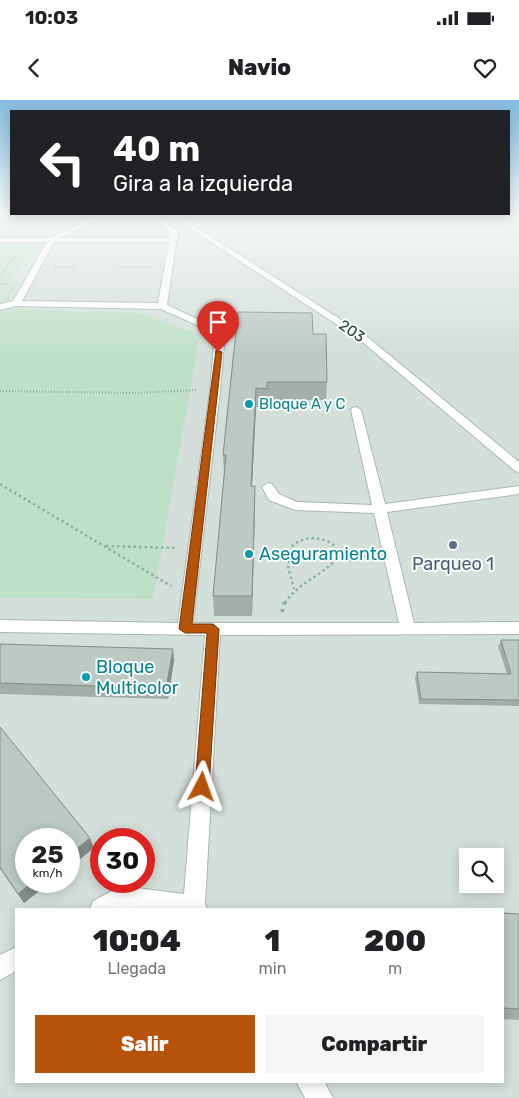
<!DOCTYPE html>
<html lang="es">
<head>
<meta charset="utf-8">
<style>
  body { margin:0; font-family:Rubik,sans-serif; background:#f6f6f6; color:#202124; height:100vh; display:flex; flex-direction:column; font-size:19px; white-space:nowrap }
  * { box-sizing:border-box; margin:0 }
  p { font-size:16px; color:#757577 }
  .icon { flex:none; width:28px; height:28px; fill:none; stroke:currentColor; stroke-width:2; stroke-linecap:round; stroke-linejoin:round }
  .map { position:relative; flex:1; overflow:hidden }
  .details { position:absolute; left:15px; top:808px; width:489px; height:175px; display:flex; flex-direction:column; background:#fff; border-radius:0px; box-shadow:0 2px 12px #0003 }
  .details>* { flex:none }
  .hud { position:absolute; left:10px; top:10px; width:500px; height:105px; border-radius:0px; box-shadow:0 2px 12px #0003; background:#202124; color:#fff; overflow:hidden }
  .fabs { position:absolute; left:459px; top:748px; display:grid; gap:10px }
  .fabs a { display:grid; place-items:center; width:45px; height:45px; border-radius:0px; background:#fff; box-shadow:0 2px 12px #0003; font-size:25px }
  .speed { position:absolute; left:15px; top:728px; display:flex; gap:10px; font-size:25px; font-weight:700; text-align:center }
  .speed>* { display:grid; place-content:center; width:65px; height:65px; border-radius:50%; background:#fff; box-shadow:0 2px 12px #0003; line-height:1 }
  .speed small { font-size:12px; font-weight:400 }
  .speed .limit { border:8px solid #d22; background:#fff; color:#111 }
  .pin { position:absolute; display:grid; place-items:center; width:42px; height:42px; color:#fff; margin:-51px -21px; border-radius:50% 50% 50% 0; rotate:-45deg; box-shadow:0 0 5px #0007 }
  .pin .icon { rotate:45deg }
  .me { position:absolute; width:55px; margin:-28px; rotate:4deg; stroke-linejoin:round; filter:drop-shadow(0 0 4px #0008) }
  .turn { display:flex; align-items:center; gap:18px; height:105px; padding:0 20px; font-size:22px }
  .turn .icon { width:65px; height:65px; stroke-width:2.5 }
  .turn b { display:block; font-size:35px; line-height:42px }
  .eta { display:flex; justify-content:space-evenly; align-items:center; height:85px; text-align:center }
  .eta b { font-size:30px; font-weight:800; line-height:35px }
  .action { display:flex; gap:10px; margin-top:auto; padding:10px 20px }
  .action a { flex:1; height:58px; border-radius:0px; background:#b45309; color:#fff; font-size:20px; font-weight:800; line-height:58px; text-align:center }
  .action a+a { background:#f6f6f6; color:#202124 }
  .status { display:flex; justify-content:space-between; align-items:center; height:35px; padding:0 25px; background:#fff; direction:ltr }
  .status svg { height:14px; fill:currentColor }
  header { display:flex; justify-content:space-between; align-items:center; height:65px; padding:0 20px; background:#fff; font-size:22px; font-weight:800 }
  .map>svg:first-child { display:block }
</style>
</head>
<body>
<div class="status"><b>10:03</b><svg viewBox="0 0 49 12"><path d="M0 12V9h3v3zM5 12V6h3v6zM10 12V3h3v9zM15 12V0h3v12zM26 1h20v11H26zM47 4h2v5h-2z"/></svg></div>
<header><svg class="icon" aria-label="back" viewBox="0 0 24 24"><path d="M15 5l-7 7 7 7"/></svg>Navio<svg class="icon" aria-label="heart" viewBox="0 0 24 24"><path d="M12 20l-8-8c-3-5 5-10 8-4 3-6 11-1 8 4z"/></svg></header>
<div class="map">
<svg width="519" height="998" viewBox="0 0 519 998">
  <rect width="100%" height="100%" fill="#e6efeb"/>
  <!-- built -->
  <path fill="#d4dfda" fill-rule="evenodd" d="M0 114H519V998H0ZM26 739H69V781H26ZM101 739H144V781H101ZM468 756H495V784H468ZM16 809H502V981H16Z"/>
  <!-- green -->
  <path fill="#bfe0c8" d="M3 142H46L39 154H29L10 181 20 182 6 203 0 204V145Z
    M10 209 141 213 200 235 153 499 0 498V212Z"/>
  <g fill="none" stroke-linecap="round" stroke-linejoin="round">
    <!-- minor casing -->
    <g stroke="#a8b8b2" stroke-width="2">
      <path id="minor" d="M101 114H109L60 138H169L170 132 149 114H156L178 131 167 205 225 232 220 291 193 523H399L374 413 295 410 269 400 262 387 268 383 272 384 279 394 297 402 372 405 351 310 352 308 356 307 361 310 385 404 519 386V394L387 412 414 523 519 522V534L220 535 205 804 207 809H90L93 801 121 786 184 794 205 535 0 532V520L178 523 210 291 215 233 161 209 16 206 0 210V204L13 201 47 142H0V138H50ZM54 142H169L158 203 22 201Z
        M168 114H175L365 235 519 362V372L515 371 359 239Z
        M16 847V871L0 880V855Z
        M296 981H324L333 998H305Z"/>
    </g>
    <!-- path-far2 -->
    <path stroke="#86b3a5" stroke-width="2" stroke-dasharray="1 2" stroke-linecap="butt" d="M124 123 137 116
      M55 167H75
      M118 167H152
      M0 176 16 155
      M0 184H9
      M0 291 136 293 197 290"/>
    <!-- path-far1 -->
    <path stroke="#86b3a5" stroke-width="2.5" stroke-dasharray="2.5 3" stroke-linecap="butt" d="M0 384 171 486
      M106 446 177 448
      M338 457 353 461 370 454
      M285 503C298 482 323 476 338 457L333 444C319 437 307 435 293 445L288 467 294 489"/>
    <!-- path -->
    <path stroke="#86b3a5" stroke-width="4" stroke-dasharray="3 4.5" stroke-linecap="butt" d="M282 512 285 501"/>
    <!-- minor -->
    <use href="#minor" fill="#fff" fill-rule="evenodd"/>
  </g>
  <!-- wall -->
  <path fill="#a1aea9" d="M238 212 313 234 327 282 326 300H267V307H256L252 386H255V405L252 516H214L213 496 224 373 223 355Z
    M501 540H519V606L419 604 415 578 417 572 507 574 498 546Z
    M0 544 174 560 168 599 0 594Z
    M0 627 94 748 26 781H52L24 803 0 769Z
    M502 813 519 814V920L502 919Z"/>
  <!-- shaded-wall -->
  <path fill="#838d89" d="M256 288V307L251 405V386Z
    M255 386V405L252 516V496Z
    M173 549 174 560 168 599 166 588Z
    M90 738 94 748 69 768V755Z
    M34 781H52L24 803 18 794Z"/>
  <!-- building -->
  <path fill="#bbcac4" stroke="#838d89" d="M238 212 312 213 313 234H326L327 282H267V289L256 288 251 386H255L252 496H213L226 355H223Z
    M501 540H519V600L421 599 417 572 511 574Z
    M0 544 173 549 166 588 0 583Z
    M0 627 90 738 69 755V739H26V781H34L18 794 0 767Z
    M502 813 519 814V909L502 908Z"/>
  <!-- sky -->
  <linearGradient id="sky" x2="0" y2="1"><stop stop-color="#84bce0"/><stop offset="0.45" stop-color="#f4f8f6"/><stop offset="1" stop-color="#f4f8f6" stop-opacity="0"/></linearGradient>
  <rect width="519" height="253" fill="url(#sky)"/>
  <!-- route -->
  <path fill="#b45309" stroke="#753606" d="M216 250 222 252 192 524H213L219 529 209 687 207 691 202 693 197 691 195 687 207 533H185L179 529Z"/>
  <!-- markers -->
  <g fill="#0f9aa8" stroke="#f7fbf9" stroke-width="2">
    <circle cx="249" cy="304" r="5"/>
    <circle cx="249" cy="454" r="5"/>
    <circle cx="86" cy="577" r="5"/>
  </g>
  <circle fill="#5c6f8a" stroke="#f7fbf9" stroke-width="2" cx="453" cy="445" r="5"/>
  <g text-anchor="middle" stroke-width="4" stroke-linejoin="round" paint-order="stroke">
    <!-- far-street labels -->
    <g font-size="15" fill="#24423a" stroke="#f7fbf9">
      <text transform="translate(352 231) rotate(34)" y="5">203</text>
    </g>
    <!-- far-culture labels -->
    <g font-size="15" fill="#0d838f" stroke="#f7fbf9" text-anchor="start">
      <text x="259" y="309">Bloque A y C</text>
    </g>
    <!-- culture labels -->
    <g font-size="18" fill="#0d838f" stroke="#f7fbf9" text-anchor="start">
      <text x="259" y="460">Aseguramiento</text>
      <text x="96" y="573">Bloque<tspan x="96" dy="21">Multicolor</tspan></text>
    </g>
    <!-- service labels -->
    <g font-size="18" fill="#4e5e75" stroke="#f7fbf9">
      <text x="453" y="470">Parqueo 1</text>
    </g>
  </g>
</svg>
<div class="fabs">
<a><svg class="icon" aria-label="search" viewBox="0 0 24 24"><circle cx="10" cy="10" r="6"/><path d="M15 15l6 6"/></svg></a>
</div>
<div class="speed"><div>25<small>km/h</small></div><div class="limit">30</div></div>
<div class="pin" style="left:218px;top:252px;background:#d93025"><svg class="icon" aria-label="arrive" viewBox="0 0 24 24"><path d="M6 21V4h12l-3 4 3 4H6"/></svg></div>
<svg class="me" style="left:202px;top:687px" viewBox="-20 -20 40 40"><path d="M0-17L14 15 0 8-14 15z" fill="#b45309" stroke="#fff" stroke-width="4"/></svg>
<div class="hud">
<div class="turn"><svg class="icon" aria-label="left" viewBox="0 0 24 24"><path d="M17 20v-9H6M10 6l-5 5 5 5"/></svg><div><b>40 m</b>Gira a la izquierda</div></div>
</div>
<section class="details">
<div class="eta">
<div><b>10:04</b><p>Llegada</p></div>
<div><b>1</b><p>min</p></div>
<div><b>200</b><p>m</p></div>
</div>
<div class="action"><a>Salir</a><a>Compartir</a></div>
</section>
</div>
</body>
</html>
